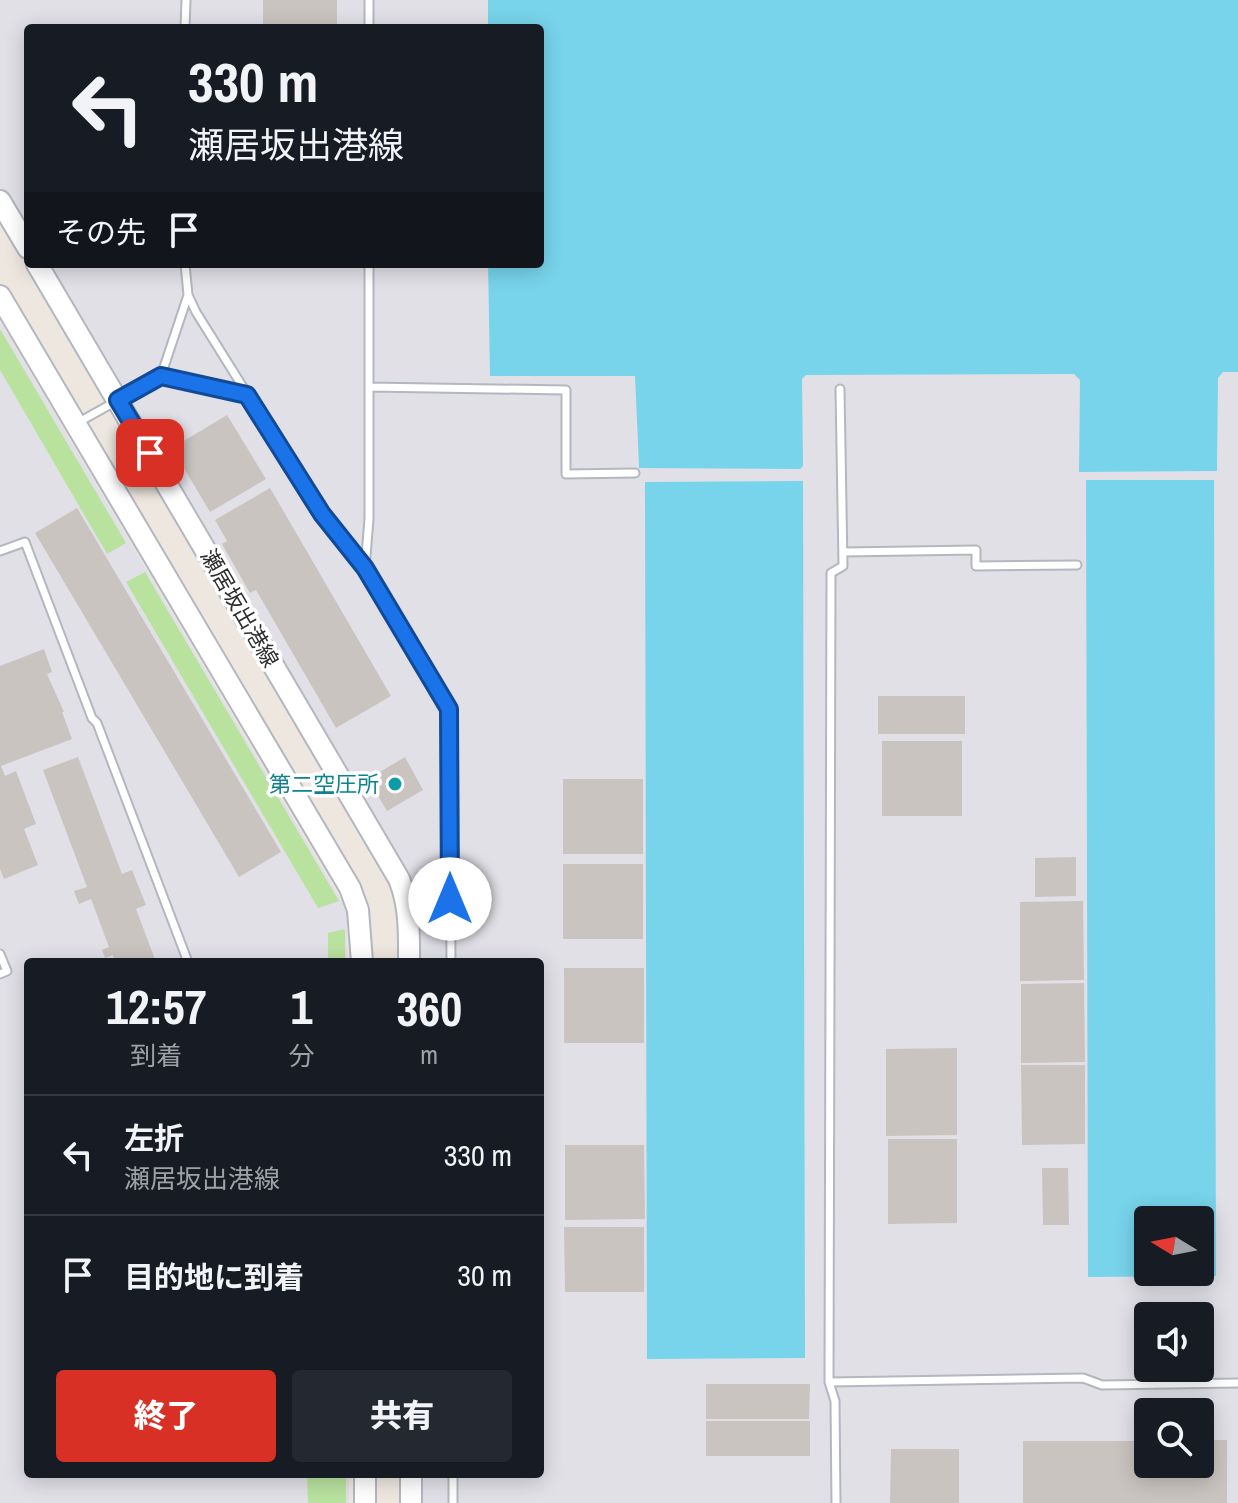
<!DOCTYPE html>
<html lang="ja">
<head>
<meta charset="utf-8">
<style>
  body { margin:0; font-family:"Archivo Narrow","Noto Sans JP",sans-serif; background:#242831; color:#f1f3f6; height:100vh; display:flex; flex-direction:column; font-size:30px; white-space:nowrap }
  * { box-sizing:border-box; margin:0 }
  p { font-size:26px; color:#9ea1a6 }
  .icon { flex:none; width:44px; height:44px; fill:none; stroke:currentColor; stroke-width:2; stroke-linecap:round; stroke-linejoin:round }
  .map { position:relative; flex:1; overflow:hidden }
  .side { position:absolute; left:24px; top:958px; width:520px; height:520px; display:flex; flex-direction:column; background:#171b24; border-radius:8px; box-shadow:0 4px 20px #0003 }
  .side>* { flex:none }
  .hud { position:absolute; left:24px; top:24px; width:520px; height:244px; border-radius:8px; box-shadow:0 4px 20px #0003; background:#171b24; color:#f1f3f6; overflow:hidden }
  .needle { width:52px; rotate:280deg }
  .controls { position:absolute; left:1134px; top:1206px; display:grid; gap:16px }
  .controls a { display:grid; place-items:center; width:80px; height:80px; border-radius:8px; background:#171b24; box-shadow:0 4px 20px #0003; font-size:40px }
  .pin { position:absolute; display:grid; place-items:center; width:68px; height:68px; color:#fff; margin:-34px; border-radius:16px; box-shadow:0 4px 12px #0006 }
  .me { position:absolute; width:88px; margin:-44px; rotate:0deg; stroke-linejoin:round; filter:drop-shadow(0 0 6px #0008) }
  .turn { display:flex; align-items:center; gap:28px; height:168px; padding:0 32px; font-size:36px }
  .turn .icon { width:104px; height:104px; stroke-width:2.5 }
  .turn b { display:block; font-size:56px; line-height:68px }
  .then { display:flex; align-items:center; height:76px; padding:0 32px; background:#0003; gap:16px; font-size:30px }
  .eta { display:flex; justify-content:space-evenly; align-items:center; height:136px; text-align:center }
  .eta b { font-size:48px; font-weight:800; line-height:56px }
  .cta { display:flex; gap:16px; margin-top:auto; padding:16px 32px }
  .cta a { flex:1; height:92px; border-radius:8px; background:#d93025; color:#fff; font-size:32px; font-weight:800; line-height:92px; text-align:center }
  .cta a+a { background:#242831; color:#f1f3f6 }
  ul { padding:0; list-style:none }
  li { display:flex; align-items:center; gap:24px; height:120px; padding:0 32px; border-top:2px solid #363941 }
  li div { flex:1 }
  li b { display:block; font-size:30px }
  li em { font-style:normal }
  .map>svg:first-child { display:block }
</style>
</head>
<body>
<div class="map">
<svg width="1238" height="1503" viewBox="0 0 1238 1503">
  <rect width="100%" height="100%" fill="#eee7e0"/>
  <!-- industrial -->
  <path fill="#e1e0e7" fill-rule="evenodd" d="M0 0H488V28H28V236L0 186Z
    M44 264H488L490 376H635L638 466 802 468V379L806 375 1074 374 1080 380 1079 472 1217 471 1218 378 1223 372H1238V1503H420V1474H540V962H417L416 893ZM1148 1220H1200V1272H1148ZM1148 1316H1200V1368H1148ZM1148 1412H1200V1464H1148Z
    M0 321 347 910V962H28V1474H349V1503H0Z"/>
  <!-- green -->
  <path fill="#bae29f" d="M0 329 126 543 107 554 0 370Z
    M145 572 339 901 318 908 126 582Z
    M345 929V962H328V933Z
    M307 1474H346V1503H308Z"/>
  <!-- water -->
  <path fill="#77d4eb" fill-rule="evenodd" d="M488 0H1238V372H1223L1218 378 1217 471 1079 472 1080 380 1074 374 806 375 802 379 803 466 800 469 639 468 635 376H490L488 264H540V28H488Z
    M1086 480H1214L1216 1276 1088 1277ZM1200 1220V1272H1148V1220Z
    M803 481 805 1358 647 1359 645 482Z"/>
  <!-- building -->
  <path fill="#c9c4bf" d="M263 0H337V28H263Z
    M227 415 266 479 210 512 172 448Z
    M270 488 391 696 336 728 256 590 250 593 222 544 227 541 215 520Z
    M77 508 281 852 239 877 35 533Z
    M44 649 52 672 47 674 64 712H62L72 739 1 766 5 776 16 771 36 824 24 829 38 865 4 879 0 869V666Z
    M878 696H965V734H878Z
    M882 741H962V816H882Z
    M78 757 122 874 132 870 146 905 136 909 156 962H115L113 955 105 958 102 950 109 947 91 899 79 904 74 891 87 887 43 770Z
    M405 757 423 790 387 811 368 779Z
    M563 779H643V854H563Z
    M1076 857V896L1035 897V858Z
    M563 864H643V939H563Z
    M1083 901 1084 980 1020 981V902Z
    M564 968H644V1043H564Z
    M1084 983 1085 1062 1021 1063V984Z
    M957 1048V1135L886 1136V1049Z
    M1021 1065H1085V1144L1022 1145Z
    M888 1139H957V1223L888 1224Z
    M565 1145H644L645 1219 565 1220Z
    M1042 1168H1068L1069 1225H1043Z
    M564 1227H644V1292H565Z
    M706 1384H810L809 1419H706Z
    M706 1421H810V1456H706Z
    M1200 1440H1227V1503H1023V1441H1148V1464H1200Z
    M891 1449H959V1503H890Z"/>
  <g fill="none" stroke-linecap="round" stroke-linejoin="round">
    <!-- service casing -->
    <g stroke="#b3b7bf" stroke-width="11">
      <path id="service" d="M369 0V28
        M185 28 186 0
        M185 264 188 295 196 312 322 514 365 568 449 709 451 962
        M188 295 161 376 247 395
        M369 387 566 390V474L635 473
        M79 422 161 376
        M0 551 25 542 92 718 97 723 188 962
        M843 552 976 550V566L1077 565
        M365 568 369 519V264
        M0 954 7 971 0 974
        M829 1382 1083 1378 1102 1385 1238 1383
        M453 1474V1503
        M836 1503 835 1401 829 1382 831 573 843 566 840 389"/>
    </g>
    <!-- secondary casing -->
    <g stroke="#b3b7bf" stroke-width="24">
      <path id="secondary" d="M0 201 28 248
        M37 264 399 879C410 906 409 933 409 962
        M0 296 350 888 358 910 362 962
        M365 1474V1503
        M411 1474V1503"/>
    </g>
    <!-- service -->
    <use href="#service" stroke="#fff" stroke-width="7"/>
    <!-- secondary -->
    <use href="#secondary" stroke="#fff" stroke-width="20"/>
  </g>
  <g fill="none" stroke-linecap="round" stroke-linejoin="round">
    <!-- route casing -->
    <g stroke="#114b97" stroke-width="20">
      <path id="route" d="M150 453 118 400 161 376 247 395 322 514 365 568 449 709 450 899"/>
    </g>
    <!-- route -->
    <use href="#route" stroke="#1a73e8" stroke-width="14"/>
  </g>
  <!-- markers -->
  <circle fill="#0f9aa8" stroke="#fff" stroke-width="3" cx="395" cy="784" r="8"/>
  <g text-anchor="middle" stroke-width="7" stroke-linejoin="round" paint-order="stroke">
    <!-- street labels -->
    <g font-size="22" fill="#2d2d2d" stroke="#fff">
      <text transform="translate(240 608) rotate(60)" y="8">瀬居坂出港線</text>
    </g>
    <!-- culture labels -->
    <g font-size="22" fill="#0d838f" stroke="#fff" text-anchor="end">
      <text x="379" y="792">第二空圧所</text>
    </g>
  </g>
</svg>
<div class="controls">
<a><svg class="needle" viewBox="-14 -14 28 28"><path d="M0-13l5 13h-10z" fill="#e53935"/><path d="M0 13l5-13h-10z" fill="#9ea1a6"/></svg></a>
<a><svg class="icon" aria-label="sound" viewBox="0 0 24 24"><path d="M4 9h4l5-4v14l-5-4H4zM17 9q2 3 0 6"/></svg></a>
<a><svg class="icon" aria-label="search" viewBox="0 0 24 24"><circle cx="10" cy="10" r="6"/><path d="M15 15l6 6"/></svg></a>
</div>
<div class="pin" style="left:150px;top:453px;background:#d93025"><svg class="icon" aria-label="arrive" viewBox="0 0 24 24"><path d="M6 21V4h12l-3 4 3 4H6"/></svg></div>
<svg class="me" style="left:450px;top:899px" viewBox="-20 -20 40 40"><circle r="19" fill="#fff"/><path d="M0-13L10 11 0 6-10 11z" fill="#1a73e8"/></svg>
<div class="hud">
<div class="turn"><svg class="icon" aria-label="left" viewBox="0 0 24 24"><path d="M17 20v-9H6M10 6l-5 5 5 5"/></svg><div><b>330 m</b>瀬居坂出港線</div></div>
<div class="then">その先<svg class="icon" aria-label="arrive" viewBox="0 0 24 24"><path d="M6 21V4h12l-3 4 3 4H6"/></svg></div>
</div>
<section class="side">
<div class="eta">
<div><b>12:57</b><p>到着</p></div>
<div><b>1</b><p>分</p></div>
<div><b>360</b><p>m</p></div>
</div>
<ul>
<li><svg class="icon" aria-label="left" viewBox="0 0 24 24"><path d="M17 20v-9H6M10 6l-5 5 5 5"/></svg><div><b>左折</b><p>瀬居坂出港線</p></div><em>330 m</em></li>
<li><svg class="icon" aria-label="arrive" viewBox="0 0 24 24"><path d="M6 21V4h12l-3 4 3 4H6"/></svg><div><b>目的地に到着</b></div><em>30 m</em></li>
</ul>
<div class="cta"><a>終了</a><a>共有</a></div>
</section>
</div>
</body>
</html>
